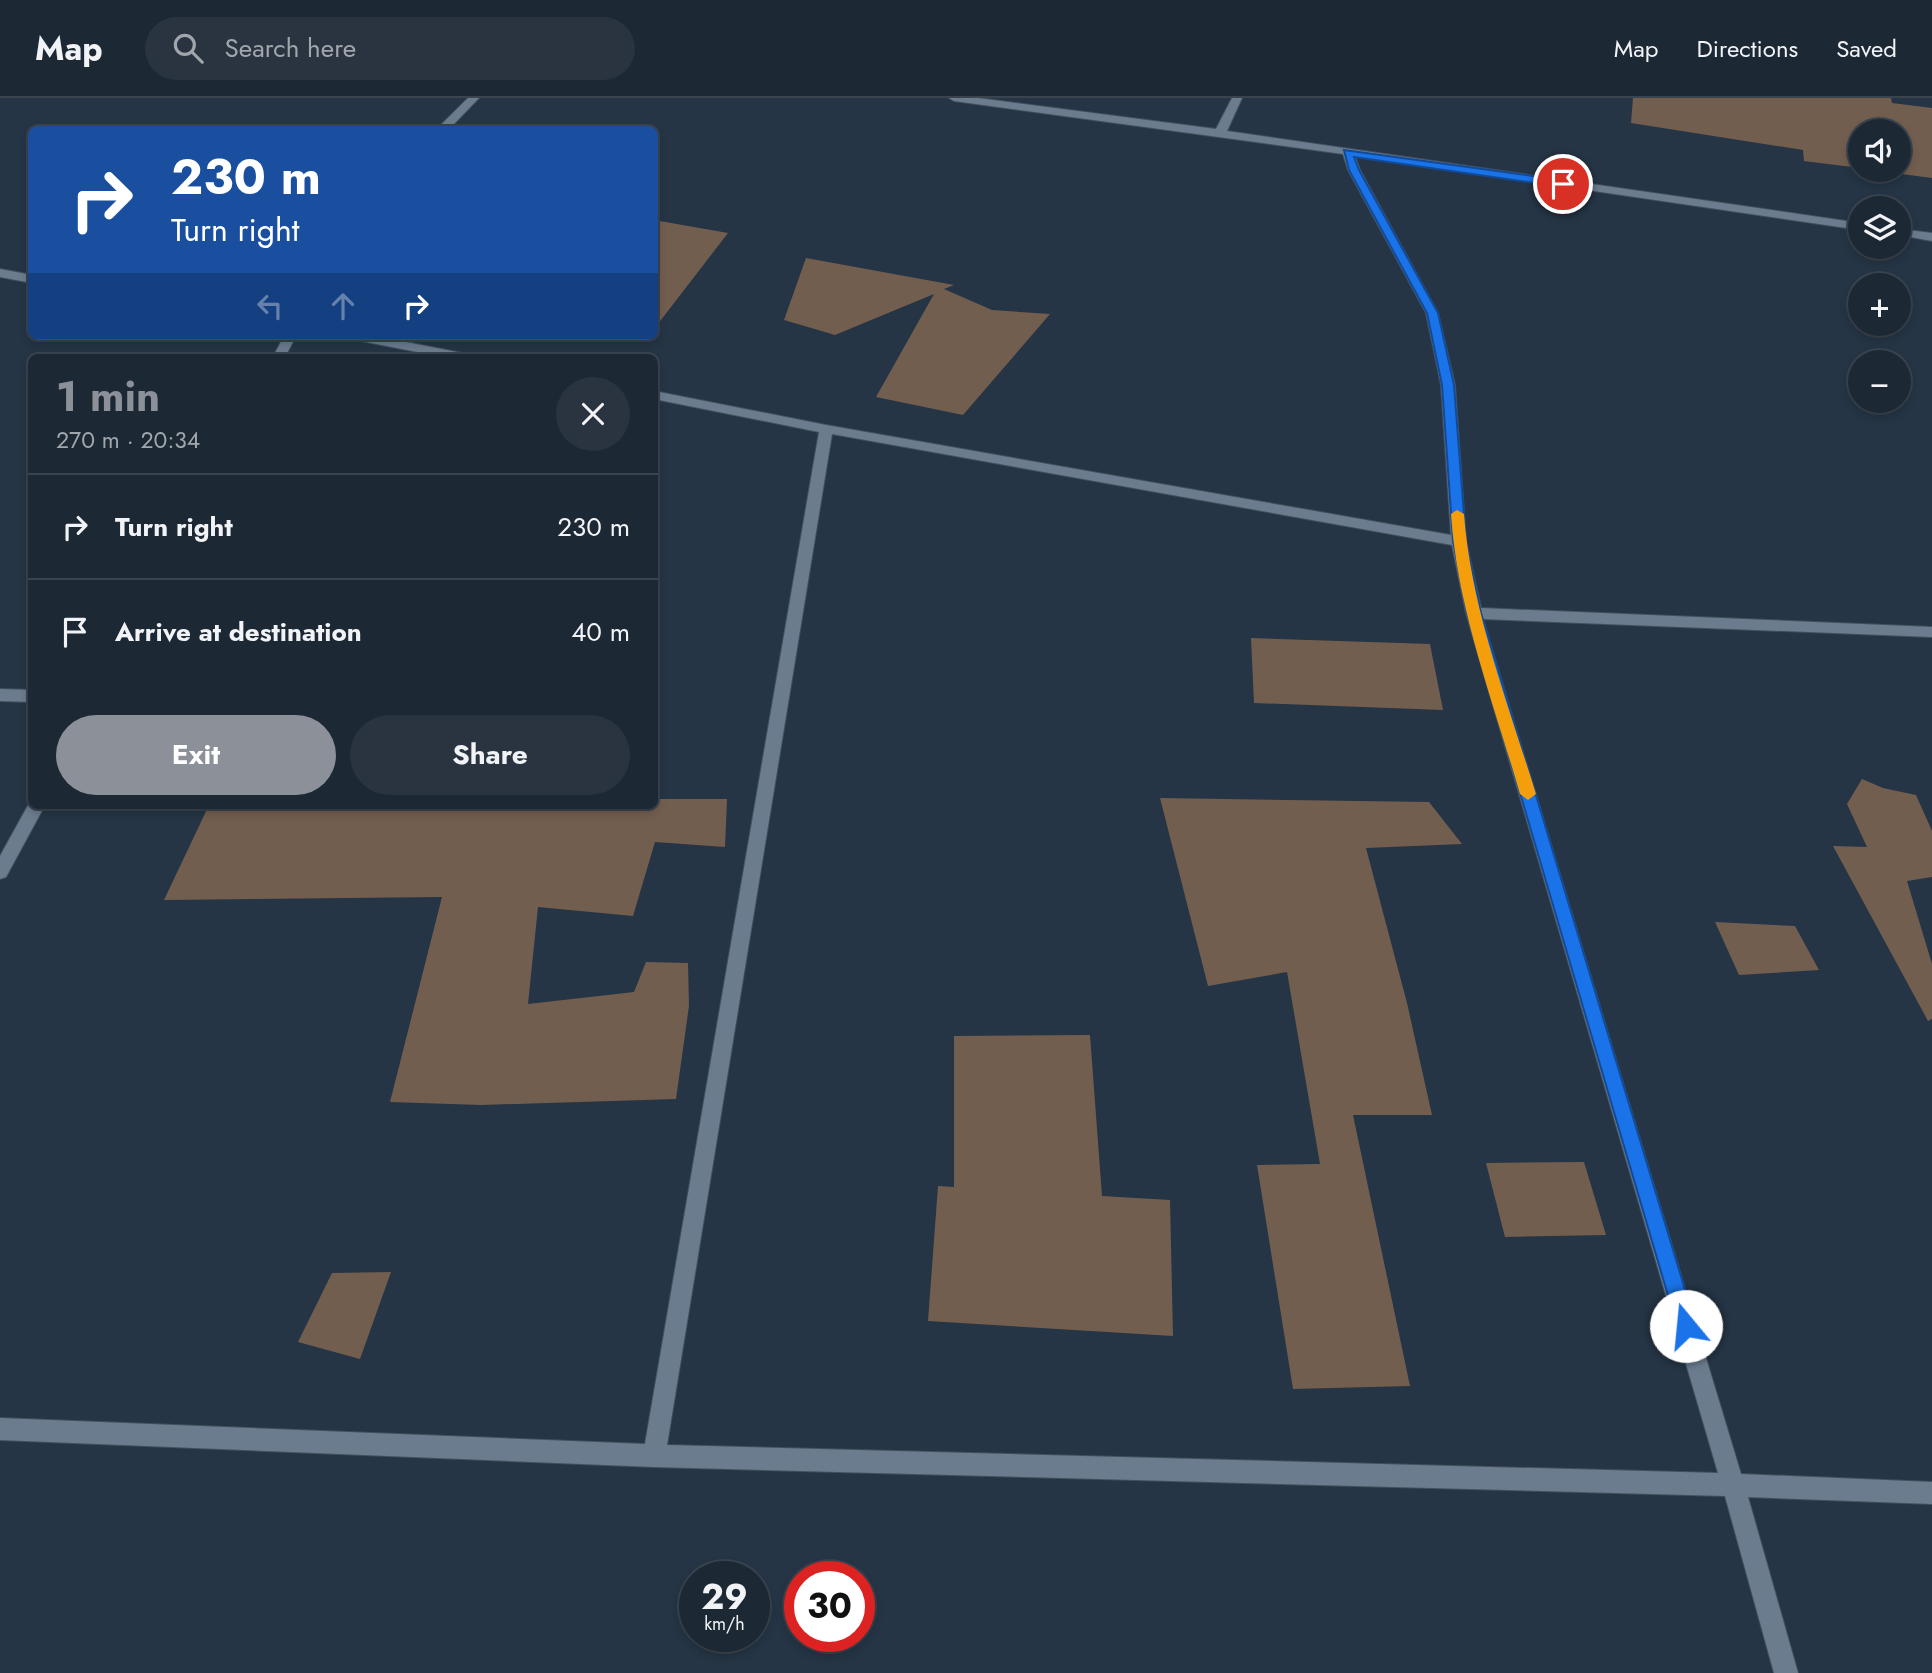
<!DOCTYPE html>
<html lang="en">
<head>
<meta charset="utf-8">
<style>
  body { margin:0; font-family:Jost,sans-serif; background:#293440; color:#f1f3f6; height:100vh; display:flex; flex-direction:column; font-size:26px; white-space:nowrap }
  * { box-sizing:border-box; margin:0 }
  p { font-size:23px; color:#a0a6ac }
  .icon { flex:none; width:38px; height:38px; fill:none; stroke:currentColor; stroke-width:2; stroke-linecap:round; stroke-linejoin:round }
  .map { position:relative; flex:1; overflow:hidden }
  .details { position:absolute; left:28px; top:256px; width:630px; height:455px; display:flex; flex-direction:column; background:#1c2834; border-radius:10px; box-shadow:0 4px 10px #0003,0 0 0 2px #3a444f }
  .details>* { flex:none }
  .banner { position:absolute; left:28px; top:28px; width:630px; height:214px; border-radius:10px; box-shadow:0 4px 10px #0003,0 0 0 2px #3a444f; background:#1a4fa0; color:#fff; overflow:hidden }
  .fabs { position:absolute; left:1848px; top:21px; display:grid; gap:14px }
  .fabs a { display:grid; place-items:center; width:63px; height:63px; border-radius:50%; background:#1c2834; box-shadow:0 4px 10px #0003,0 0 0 2px #3a444f; font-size:35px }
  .speed { position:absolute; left:679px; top:1463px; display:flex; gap:14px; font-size:35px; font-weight:700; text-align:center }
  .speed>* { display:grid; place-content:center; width:91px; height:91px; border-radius:50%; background:#1c2834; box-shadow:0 4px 10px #0003,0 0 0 2px #3a444f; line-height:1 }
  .speed small { font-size:18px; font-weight:400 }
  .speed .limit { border:10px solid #d22; background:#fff; color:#111 }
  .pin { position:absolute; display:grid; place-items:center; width:60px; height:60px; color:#fff; margin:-30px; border:4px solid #fff; border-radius:50%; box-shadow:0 2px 7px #0007 }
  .me { position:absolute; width:77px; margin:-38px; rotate:343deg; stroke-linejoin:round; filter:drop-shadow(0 0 5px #0008) }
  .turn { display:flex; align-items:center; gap:24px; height:147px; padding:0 28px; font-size:32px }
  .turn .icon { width:91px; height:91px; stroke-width:2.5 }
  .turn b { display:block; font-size:49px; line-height:60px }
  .lanes { display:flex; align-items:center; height:66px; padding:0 28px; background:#0003; justify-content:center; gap:35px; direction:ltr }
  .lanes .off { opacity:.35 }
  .round { display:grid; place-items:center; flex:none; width:74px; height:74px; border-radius:37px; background:#293440 }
  .overview { display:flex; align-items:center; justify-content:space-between; height:119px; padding:0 28px }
  h1 { font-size:42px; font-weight:700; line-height:52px; color:#8c9099 }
  .action { display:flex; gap:14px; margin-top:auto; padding:14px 28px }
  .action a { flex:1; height:80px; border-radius:42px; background:#8c9099; color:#fff; font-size:28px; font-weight:700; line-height:80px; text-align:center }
  .action a+a { background:#293440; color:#f1f3f6 }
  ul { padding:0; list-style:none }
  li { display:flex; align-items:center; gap:21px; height:105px; padding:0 28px; border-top:2px solid #3a444f }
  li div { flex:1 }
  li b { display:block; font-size:26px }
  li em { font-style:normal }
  header { display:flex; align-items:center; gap:42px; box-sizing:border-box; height:98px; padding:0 35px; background:#1c2834; border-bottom:2px solid #3a444f }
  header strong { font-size:33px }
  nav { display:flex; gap:38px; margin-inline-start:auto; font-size:24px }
  .search { width:490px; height:63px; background:#293440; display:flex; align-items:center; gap:18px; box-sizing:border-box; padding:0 24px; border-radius:38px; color:#a0a6ac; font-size:26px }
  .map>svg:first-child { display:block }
</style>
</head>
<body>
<header>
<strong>Map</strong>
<div class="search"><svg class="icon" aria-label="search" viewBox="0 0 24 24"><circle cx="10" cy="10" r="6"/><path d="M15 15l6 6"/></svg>Search here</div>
<nav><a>Map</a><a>Directions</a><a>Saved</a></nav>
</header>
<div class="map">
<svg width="1932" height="1575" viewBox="0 0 1932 1575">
  <rect width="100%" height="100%" fill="#253545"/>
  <!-- building -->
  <path fill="#725e4f" d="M1633 0H1891L1892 5 1932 10V80L1871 72H1899V33H1860V70L1804 63 1803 52 1631 25Z
    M654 122 728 135 654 231Z
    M806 160 954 187 944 191 992 212 1050 216 963 317 876 299 934 196 835 237 784 222Z
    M1251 540 1430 546 1443 612 1254 605Z
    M1862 681 1883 690 1916 697 1932 733V779L1907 783 1932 866V921L1928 923 1833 748 1867 749 1847 706Z
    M1160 700 1429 704 1462 746 1366 750 1407 905 1432 1017H1353L1410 1288 1293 1291 1257 1067 1320 1066 1287 874 1208 888Z
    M654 701H727L725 749 655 744 633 818 538 809 528 906 634 894 646 864 688 865 689 908 676 1001 481 1007 390 1004 442 799 164 802 209 707H365L454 712 456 707H654Z
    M1715 824 1795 828 1819 872 1739 877Z
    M1090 937 1102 1098 1170 1102 1173 1238 928 1223 938 1088 954 1089V938Z
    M1584 1064 1606 1137 1505 1139 1486 1065Z
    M391 1174 360 1261 298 1244 332 1175Z"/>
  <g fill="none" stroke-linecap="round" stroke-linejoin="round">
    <!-- minor casing -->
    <g stroke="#43505e" stroke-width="2">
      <path id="minor" d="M468 0H479L448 32H436Z
        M949 0H978L1216 31 1232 0H1242L1227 33 1860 125V132L1355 58 1360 72 1438 215 1455 287 1466 443 1481 510 1932 529V539L1483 521 1741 1376 1932 1384V1406L1748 1399 1798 1575H1774L1725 1398 654 1369 0 1342V1320L645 1346 819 334 654 301V293L826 327 1451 437 1441 287 1426 215 1348 72 1343 56 954 3ZM832 336 1452 447 1466 515 1718 1375 667 1347Z
        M1899 131 1932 135V143L1899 137Z
        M0 171 32 177V185L0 179Z
        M284 238H296L285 259H273Z
        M350 238H375L462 255 468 259H443L356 242Z
        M0 591 32 592V604L0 603Z
        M31 702 32 707H45L6 779 0 781V758Z"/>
    </g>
    <!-- minor -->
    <use href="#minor" fill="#6b7c8f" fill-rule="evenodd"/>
  </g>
  <!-- route -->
  <path fill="#1a73e8" stroke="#114b97" stroke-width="2" d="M1344 52 1563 82 1569 86 1563 89 1354 59 1359 72 1438 215 1454 287 1466 443 1481 515 1696 1228 1693 1235 1686 1238 1679 1235 1677 1228 1467 515 1453 443 1442 287 1427 215 1349 72Z"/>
  <!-- slow -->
  <path fill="#f59e0b" d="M1457 412 1464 416C1471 511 1508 605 1536 696L1528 702 1520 696C1494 605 1457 511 1451 416Z"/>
</svg>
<div class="fabs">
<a><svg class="icon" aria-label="sound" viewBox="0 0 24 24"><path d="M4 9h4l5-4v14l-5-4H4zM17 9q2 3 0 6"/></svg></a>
<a><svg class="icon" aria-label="layers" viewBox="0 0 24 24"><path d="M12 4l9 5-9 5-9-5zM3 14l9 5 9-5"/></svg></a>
<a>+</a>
<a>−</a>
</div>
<div class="speed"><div>29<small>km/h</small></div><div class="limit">30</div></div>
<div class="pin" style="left:1563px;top:86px;background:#d93025"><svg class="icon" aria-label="arrive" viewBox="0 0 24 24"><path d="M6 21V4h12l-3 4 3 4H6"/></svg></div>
<svg class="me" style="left:1686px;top:1228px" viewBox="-20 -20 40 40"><circle r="19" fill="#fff"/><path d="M0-13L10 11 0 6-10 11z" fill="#1a73e8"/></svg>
<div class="banner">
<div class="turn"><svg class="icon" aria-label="right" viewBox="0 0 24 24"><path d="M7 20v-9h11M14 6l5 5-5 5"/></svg><div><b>230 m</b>Turn right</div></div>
<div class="lanes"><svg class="icon off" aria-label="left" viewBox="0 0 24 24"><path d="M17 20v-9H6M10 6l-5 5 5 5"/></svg><svg class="icon off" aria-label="ahead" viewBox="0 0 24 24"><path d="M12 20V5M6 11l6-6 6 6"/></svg><svg class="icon" aria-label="right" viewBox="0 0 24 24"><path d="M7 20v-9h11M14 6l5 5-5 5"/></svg></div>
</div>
<section class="details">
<div class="overview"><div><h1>1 min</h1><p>270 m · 20:34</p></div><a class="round"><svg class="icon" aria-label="close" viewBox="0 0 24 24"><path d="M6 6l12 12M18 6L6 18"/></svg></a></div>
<ul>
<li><svg class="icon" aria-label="right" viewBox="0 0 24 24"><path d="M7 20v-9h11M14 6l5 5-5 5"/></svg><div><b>Turn right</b></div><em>230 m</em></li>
<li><svg class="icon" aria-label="arrive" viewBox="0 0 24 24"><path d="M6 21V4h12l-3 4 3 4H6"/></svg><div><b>Arrive at destination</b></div><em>40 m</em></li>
</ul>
<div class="action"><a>Exit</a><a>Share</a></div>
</section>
</div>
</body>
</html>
